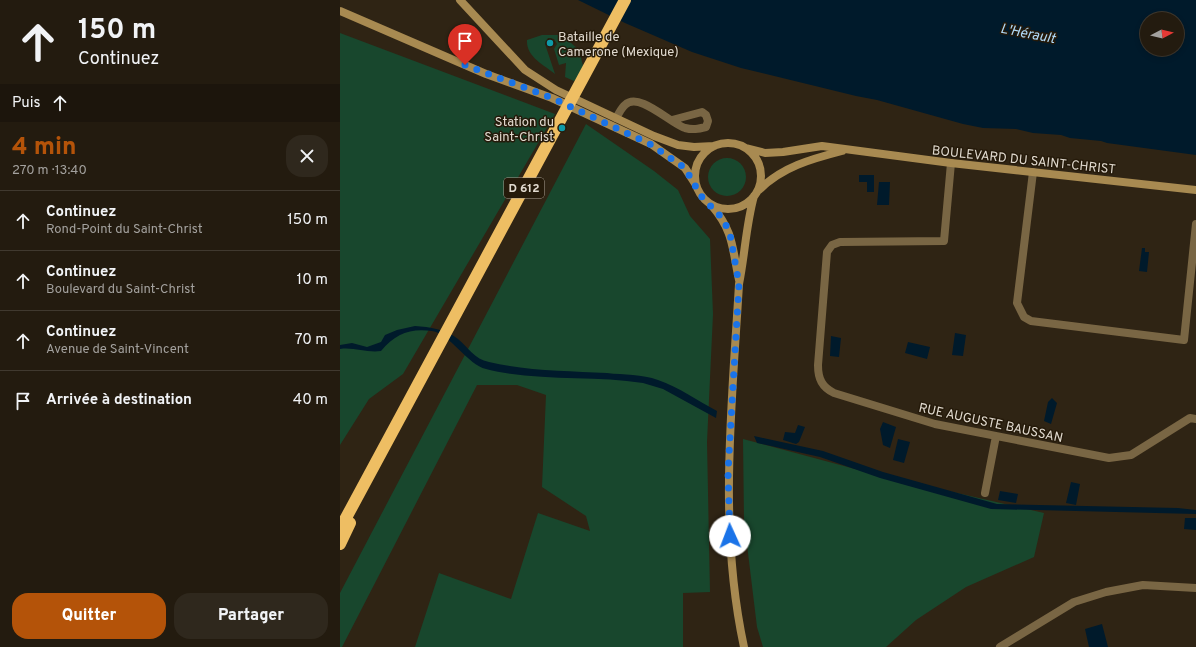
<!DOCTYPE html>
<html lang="fr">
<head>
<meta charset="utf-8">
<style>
  body { margin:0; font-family:Overpass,sans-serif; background:#2f281d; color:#f1f3f6; height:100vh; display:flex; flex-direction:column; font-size:15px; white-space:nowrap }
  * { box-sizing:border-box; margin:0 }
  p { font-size:13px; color:#a3a19e }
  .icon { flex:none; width:22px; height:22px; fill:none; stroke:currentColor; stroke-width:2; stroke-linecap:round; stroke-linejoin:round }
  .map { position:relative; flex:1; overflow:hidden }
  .drawer { display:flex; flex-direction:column; background:#231b0f; width:340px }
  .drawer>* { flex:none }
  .banner { background:#231b0f; color:#f1f3f6; overflow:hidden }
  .needle { width:26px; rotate:83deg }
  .fabs { position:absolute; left:800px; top:12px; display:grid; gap:8px }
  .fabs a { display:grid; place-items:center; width:44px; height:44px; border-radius:50%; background:#231b0f; box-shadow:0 2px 6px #0003,0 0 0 1px #40392f; font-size:20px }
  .pin { position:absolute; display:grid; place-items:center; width:34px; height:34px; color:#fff; margin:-41px -17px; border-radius:50% 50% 50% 0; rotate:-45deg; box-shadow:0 0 4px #0007 }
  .pin .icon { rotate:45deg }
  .me { position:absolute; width:44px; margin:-22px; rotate:358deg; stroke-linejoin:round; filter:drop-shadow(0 0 3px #0008) }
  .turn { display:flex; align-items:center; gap:14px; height:84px; padding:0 12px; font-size:18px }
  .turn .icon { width:52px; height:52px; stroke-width:2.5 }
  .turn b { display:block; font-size:28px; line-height:34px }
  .then { display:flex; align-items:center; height:38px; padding:0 12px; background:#0003; gap:8px; font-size:15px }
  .round { display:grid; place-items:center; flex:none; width:42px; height:42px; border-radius:16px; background:#2f281d }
  .head { display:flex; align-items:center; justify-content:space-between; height:68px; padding:0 12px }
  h1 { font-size:24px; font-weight:800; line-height:30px; color:#b45309 }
  .button { display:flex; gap:8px; margin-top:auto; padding:8px 12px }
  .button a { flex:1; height:46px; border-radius:16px; background:#b45309; color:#fff; font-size:16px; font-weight:800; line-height:46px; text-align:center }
  .button a+a { background:#2f281d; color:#f1f3f6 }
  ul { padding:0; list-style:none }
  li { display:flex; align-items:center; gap:12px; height:60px; padding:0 12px; border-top:1px solid #40392f }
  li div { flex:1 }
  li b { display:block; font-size:15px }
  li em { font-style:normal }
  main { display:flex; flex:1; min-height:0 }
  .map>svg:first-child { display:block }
</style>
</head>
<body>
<main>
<section class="drawer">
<div class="banner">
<div class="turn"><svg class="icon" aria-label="ahead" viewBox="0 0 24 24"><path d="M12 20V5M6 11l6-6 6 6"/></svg><div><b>150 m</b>Continuez</div></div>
<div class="then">Puis<svg class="icon" aria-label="ahead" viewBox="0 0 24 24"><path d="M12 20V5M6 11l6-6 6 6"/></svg></div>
</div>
<div class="head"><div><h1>4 min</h1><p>270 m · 13:40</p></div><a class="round"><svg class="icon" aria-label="close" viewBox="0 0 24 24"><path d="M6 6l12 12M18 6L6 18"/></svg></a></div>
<ul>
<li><svg class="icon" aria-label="ahead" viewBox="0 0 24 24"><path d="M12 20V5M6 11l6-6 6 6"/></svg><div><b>Continuez</b><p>Rond-Point du Saint-Christ</p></div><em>150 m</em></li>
<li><svg class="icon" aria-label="ahead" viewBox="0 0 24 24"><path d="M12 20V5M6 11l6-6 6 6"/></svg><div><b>Continuez</b><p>Boulevard du Saint-Christ</p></div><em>10 m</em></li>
<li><svg class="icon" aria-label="ahead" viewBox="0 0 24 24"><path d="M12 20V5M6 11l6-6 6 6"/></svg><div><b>Continuez</b><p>Avenue de Saint-Vincent</p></div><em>70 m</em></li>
<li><svg class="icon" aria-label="arrive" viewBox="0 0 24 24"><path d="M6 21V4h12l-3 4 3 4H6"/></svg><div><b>Arrivée à destination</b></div><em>40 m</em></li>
</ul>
<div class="button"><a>Quitter</a><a>Partager</a></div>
</section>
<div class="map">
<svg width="856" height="647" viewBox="0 0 856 647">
  <rect width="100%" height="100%" fill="#2f2414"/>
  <!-- green -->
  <path fill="#18472d" d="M0 33 215 114 63 374 29 399 0 445Z
    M202 35H222L239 50 243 66 240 76 234 81 225 77 226 63 219 65 214 49 217 44 214 39 208 38 205 44 215 74C204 65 186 57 187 40Z
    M246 124 314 171 338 190 350 216 370 239 373 314 367 442 370 592 343 593V647H75L99 573 171 599 198 513 250 531 246 516 202 487 206 395 177 385H137L2 647H0V593Z
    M368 177a19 19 0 1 1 38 0a19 19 0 1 1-38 0Z
    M403 439 530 473 704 513 694 557 626 587 576 620 546 647H423L417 627 404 520Z"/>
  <!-- water -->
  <path fill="#001a2b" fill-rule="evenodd" d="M238 0H856V155L767 143 761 141 730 138 721 135 693 133 676 129 643 128 623 124 537 100 516 96 401 68 352 52 285 23ZM807 19H837V49H807Z
    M519 175H534V192H527V182H519Z
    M539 182H550L549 205H537Z
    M802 248H805V252H809L807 272 799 271Z
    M75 326C90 327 105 329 118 339 129 348 134 359 149 362 187 371 228 371 267 373 284 375 302 374 318 380 339 387 358 401 377 411L376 418 323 389 303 383C253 375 195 382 146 369 128 365 109 333 92 331 70 328 55 334 41 351 27 353 14 347 0 349V345L12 343 27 347 41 342 45 335 57 330Z
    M615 333 626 335 623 356 612 355Z
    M491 336 501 338 499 357 490 356Z
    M568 342 590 347 587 359 565 353Z
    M712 398 717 403 711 424 704 421 708 402Z
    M543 422 556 427 550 448 543 445 540 429Z
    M458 425 465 427 459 442 456 444 443 440 445 432 455 433Z
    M414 436 483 451 543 472 657 504 838 508 856 510V514L651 509 540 478 480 457 417 443Z
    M558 439 570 442 564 463 553 460Z
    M731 482 740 484 736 505 726 503Z
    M660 491 678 494 676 503 658 500Z
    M845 518H856V530L844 529Z
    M762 624 768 647H749L745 629Z"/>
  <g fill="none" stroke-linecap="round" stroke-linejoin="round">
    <!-- lane -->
    <path stroke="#796644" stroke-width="8" d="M276 118C279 114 281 108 285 105 299 91 331 124 345 128 353 130 358 129 366 127L368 121 366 115 362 112 332 120"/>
    <!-- street -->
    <path stroke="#796644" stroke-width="8" d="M611 163 604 241 500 242 492 245 487 252 478 365C478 379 482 387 494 393L595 424 769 458 791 455 850 418 856 419
      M693 172 677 303 684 317 691 321 844 340 856 224
      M645 493 656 436
      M660 647 734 602 766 592 803 585 856 588"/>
    <!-- secondary -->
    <path stroke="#a88a51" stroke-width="8" d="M120 0 185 70 216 90 314 136 338 145 354 147 374 146
      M0 11 146 74 212 98 311 144 345 168 356 185
      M355 176a33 33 0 1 1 66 0a33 33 0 1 1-66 0Z
      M406 148 425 153 443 152 482 146 611 163 856 190
      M419 190C442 167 471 159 502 151
      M372 206C394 232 392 248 399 280
      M404 647C378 527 392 405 399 284 405 254 406 225 414 196"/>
    <!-- highway -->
    <path stroke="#eebe63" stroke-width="12" d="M0 529 285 0
      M0 544 10 523"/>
  </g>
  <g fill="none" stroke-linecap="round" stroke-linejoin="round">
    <!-- route -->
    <path stroke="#1a73e8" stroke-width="7" stroke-dasharray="0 12.6" d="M125 65 212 98 310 144 345 168 361 196 383 219 390 234 399 284 388 472 390 536"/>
  </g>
  <!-- markers -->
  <g fill="#0f9aa8" stroke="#251a0a" stroke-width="1.5">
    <circle cx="210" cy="43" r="4"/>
    <circle cx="222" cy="128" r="4"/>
  </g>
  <g text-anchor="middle" stroke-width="3" stroke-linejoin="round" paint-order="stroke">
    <!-- shield labels -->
    <rect fill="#251a0a" stroke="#a9a094" stroke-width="1" x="164" y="178" width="40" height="20" rx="3"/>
    <g font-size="12" font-weight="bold" fill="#e1dacf">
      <text x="184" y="192">D 612</text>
    </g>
    <!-- poi labels -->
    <g font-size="13" fill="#e1dacf" stroke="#251a0a" text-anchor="start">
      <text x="218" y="41">Bataille de<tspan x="218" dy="15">Camerone (Mexique)</tspan></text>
      <text x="214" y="126" text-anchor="end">Station du<tspan x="214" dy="15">Saint-Christ</tspan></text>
    </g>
    <!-- street labels -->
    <g font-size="13" fill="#e1dacf" stroke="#251a0a">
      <text transform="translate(684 159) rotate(6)" y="5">BOULEVARD DU SAINT-CHRIST</text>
      <text transform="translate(651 422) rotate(12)" y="5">RUE AUGUSTE BAUSSAN</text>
    </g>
    <!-- water labels -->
    <g font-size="14" font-style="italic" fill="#b1dbf9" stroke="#251a0a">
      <text transform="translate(688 33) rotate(11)" y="5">L'Hérault</text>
    </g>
  </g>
</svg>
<div class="fabs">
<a><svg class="needle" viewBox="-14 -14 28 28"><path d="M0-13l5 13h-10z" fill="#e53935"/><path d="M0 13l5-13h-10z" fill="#a3a19e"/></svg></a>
</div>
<div class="pin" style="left:125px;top:65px;background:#d93025"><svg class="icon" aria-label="arrive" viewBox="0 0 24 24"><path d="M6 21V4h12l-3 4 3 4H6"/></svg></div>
<svg class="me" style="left:390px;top:536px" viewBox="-20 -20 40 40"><circle r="19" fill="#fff"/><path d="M0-13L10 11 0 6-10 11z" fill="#1a73e8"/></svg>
</div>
</main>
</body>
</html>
